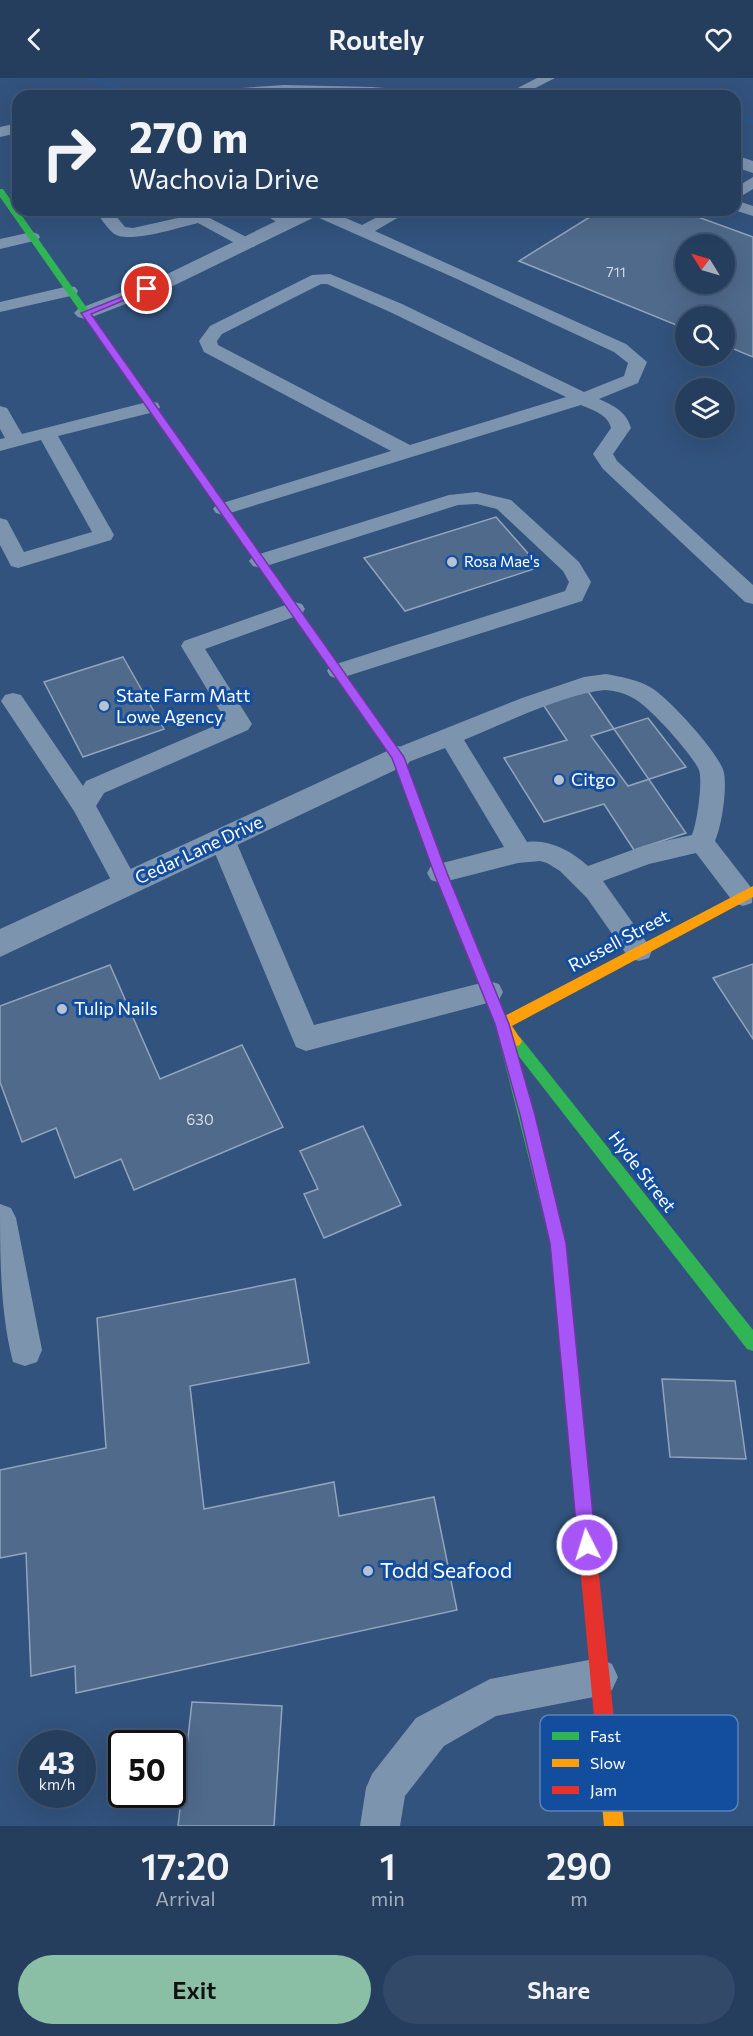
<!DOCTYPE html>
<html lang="en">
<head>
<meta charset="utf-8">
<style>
  body { margin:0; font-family:Commissioner,sans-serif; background:#324967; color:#f1f3f6; height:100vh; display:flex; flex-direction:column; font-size:22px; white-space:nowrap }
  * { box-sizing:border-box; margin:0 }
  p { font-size:20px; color:#a4aebc }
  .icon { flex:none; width:33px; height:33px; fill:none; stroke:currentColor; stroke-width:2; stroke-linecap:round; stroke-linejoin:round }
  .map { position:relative; height:1748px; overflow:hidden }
  .side { display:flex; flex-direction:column; background:#263e5e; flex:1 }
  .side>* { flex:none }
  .hud { position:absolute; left:12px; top:12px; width:729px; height:126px; border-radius:18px; box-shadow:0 6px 24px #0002,0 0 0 2px #425773; background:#263e5e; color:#f1f3f6; overflow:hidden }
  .needle { width:39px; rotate:307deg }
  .controls { position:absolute; left:675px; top:156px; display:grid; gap:12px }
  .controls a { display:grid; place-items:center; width:60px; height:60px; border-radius:50%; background:#263e5e; box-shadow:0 6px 24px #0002,0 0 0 2px #425773; font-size:30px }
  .speed { position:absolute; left:18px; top:1652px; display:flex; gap:12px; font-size:30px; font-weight:700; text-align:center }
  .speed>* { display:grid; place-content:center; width:78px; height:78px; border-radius:50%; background:#263e5e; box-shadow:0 6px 24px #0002,0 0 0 2px #425773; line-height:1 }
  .speed small { font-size:15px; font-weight:400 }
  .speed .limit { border:3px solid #111; border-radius:9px; background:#fff; color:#111 }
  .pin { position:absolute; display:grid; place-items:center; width:51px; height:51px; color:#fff; margin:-26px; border:3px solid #fff; border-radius:50%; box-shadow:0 2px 6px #0007 }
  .me { position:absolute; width:66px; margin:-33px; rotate:355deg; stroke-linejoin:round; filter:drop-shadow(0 0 4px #0008) }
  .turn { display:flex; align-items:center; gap:21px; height:126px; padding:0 18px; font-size:27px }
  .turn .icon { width:78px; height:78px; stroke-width:2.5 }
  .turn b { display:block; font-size:42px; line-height:51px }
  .eta { display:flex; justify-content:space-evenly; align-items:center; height:102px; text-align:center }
  .eta b { font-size:36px; font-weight:600; line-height:42px }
  .primary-button { display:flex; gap:12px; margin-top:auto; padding:12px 18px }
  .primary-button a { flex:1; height:69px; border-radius:36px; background:#8abfa5; color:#111; font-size:24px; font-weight:600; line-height:69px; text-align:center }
  .primary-button a+a { background:#324967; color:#f1f3f6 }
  header { display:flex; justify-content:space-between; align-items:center; height:78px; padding:0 18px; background:#263e5e; font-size:27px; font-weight:600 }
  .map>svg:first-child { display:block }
</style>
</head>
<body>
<header><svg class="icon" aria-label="back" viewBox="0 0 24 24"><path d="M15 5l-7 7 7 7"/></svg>Routely<svg class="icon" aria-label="heart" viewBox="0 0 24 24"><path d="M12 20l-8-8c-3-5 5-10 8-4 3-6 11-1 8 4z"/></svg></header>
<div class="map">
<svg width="753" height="1748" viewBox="0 0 753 1748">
  <rect width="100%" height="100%" fill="#32537e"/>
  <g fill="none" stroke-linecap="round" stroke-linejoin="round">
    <!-- stream -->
    <path fill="#2c568f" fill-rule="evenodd" d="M85 0H95L136 14 131 15Z
      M735 38 753 42V46L735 42Z"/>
  </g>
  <!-- building -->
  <path fill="#506a8c" stroke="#92a4bc" stroke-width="1.5" fill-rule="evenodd" d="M601 132H679L753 159V279L724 267V238H686V251L519 183ZM686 166H724V206H686Z
    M496 439 540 489 405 533 364 480Z
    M123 579 164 651 83 679 44 604Z
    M587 612 686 755 634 772 604 726 544 744 504 680 567 662 542 625Z
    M648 640 686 689 628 708 591 658Z
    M753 886V961L713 900Z
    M110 887 160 1001 242 967 283 1049 134 1112 121 1081 75 1100 56 1050 22 1064 0 1004V928Z
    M363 1048 401 1127 324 1160 304 1116 318 1111 300 1073Z
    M295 1201 309 1285 190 1308 204 1431 334 1404 339 1438 434 1419 457 1532 76 1615 75 1588 31 1598 26 1475 0 1480V1392L106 1370 97 1240Z
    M662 1301 735 1303 746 1381 670 1379Z
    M192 1624 282 1628 274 1748H178Z"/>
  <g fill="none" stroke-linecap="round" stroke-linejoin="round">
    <!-- lane -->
    <path fill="#7d94af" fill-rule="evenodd" d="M537 0H555L520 18H502Z
      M753 99V111L735 122V110Z
      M735 122 753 128V138L734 132Z
      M95 132H111L125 149 133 150 200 135 254 163 256 166 254 169H242L198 145C180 149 127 167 113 155 106 149 100 139 95 132Z
      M257 132H277L297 145 295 148H283Z
      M306 132H327L362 147 391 132H411L375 153 626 266 647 284 638 305 599 321C614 328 626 333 631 350L613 376 617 383 753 507V526L745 524 603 391 593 376 611 350C608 336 592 332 581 327L230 435 223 437 216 435 213 431 216 427 391 373 204 274 199 263 210 248 312 197 330 196 402 226 584 314 624 298 628 285 614 274 457 201 308 135ZM321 206H327L390 234 566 319 410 367 218 267 217 263 222 256Z
      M32 154 38 156 40 159 38 162 0 171V161Z
      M69 208 75 209 78 213 75 217 0 234V224Z
      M151 323 158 325 160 329 158 333 58 358 114 457 111 462 18 490 11 488 0 467V440L7 442 24 474 92 454 41 362 0 373V361L5 360 0 351V328L7 330 22 356Z
      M477 414 511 422 579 484 591 504 582 523 338 601 330 598 327 593 330 588 565 513 569 504 563 493 497 431 477 426 458 427 260 490 253 488 249 483 253 478 449 417Z
      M294 524 302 526 305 531 302 536 205 571 252 646 248 652 104 715 96 728 139 806 135 813 126 816 117 813 74 733 1 623 5 617 13 615 21 617 83 708 86 703 226 643 181 568 184 563Z
      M606 596C621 599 636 601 650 609 667 618 721 677 724 695 727 712 722 747 715 763L753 812 752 825 743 828 734 825 696 775 649 786 603 803 652 872 649 880 639 883 629 880 587 820 560 793 547 785 540 783 518 785 440 805 431 802 427 795 431 788 504 769 445 670 398 688 389 685 386 679 389 673 522 620 584 599ZM606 612C616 613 624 615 633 620 649 628 692 676 699 692 703 703 697 745 692 757L646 767 588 788C571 773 550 761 527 764L464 662C503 646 566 615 606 612Z
      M222 751 231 754 235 761 314 947 489 903 499 906 503 914 499 922 306 973 296 969 209 761 213 754Z
      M0 1126 11 1130 16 1140 42 1272 37 1284 25 1288 13 1284C0 1235 0 1177 0 1126Z
      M599 1580 612 1586 618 1599 612 1612 599 1618 496 1638 444 1668 405 1718 400 1748H360L366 1710 372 1696 416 1640 490 1601Z"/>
    <!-- street -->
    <path fill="#7d94af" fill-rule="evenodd" d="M284 7 372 9 436 14 439 18H187L190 14 196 13Z
      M18 45V55L0 59V49Z
      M735 77 753 83V95L735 89Z
      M299 132H324L321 136 175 207 92 239 85 241 78 239 74 235 78 231 161 199Z
      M398 668 408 672 413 679 408 686 0 879V851Z"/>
    <!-- fast -->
    <path fill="#30b455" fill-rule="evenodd" d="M0 111H3L273 494V498H265L0 119Z
      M483 894 488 896 490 900 512 958 520 959 753 1252V1273L747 1271 517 976 566 1165 580 1315 578 1321 572 1323 566 1321 564 1315 550 1165 495 946 476 900 478 896Z"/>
    <!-- slow -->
    <path fill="#ff9f0a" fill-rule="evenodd" d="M269 493 273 494 404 679 446 795 490 900 488 904H478L476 900 434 795 392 680 265 498 264 496Z
      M753 808V819L512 948 522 963 520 967C508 971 500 955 495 946L497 942Z
      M606 1650 613 1653 616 1660 624 1748H604L596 1660 599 1653Z"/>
    <!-- jam -->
    <path fill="#e5322d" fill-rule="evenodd" d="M572 1307 578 1309 580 1315 616 1660 613 1667 606 1670 599 1667 596 1660 564 1315 566 1309Z"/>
  </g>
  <!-- route -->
  <path fill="#a855f7" stroke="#6d37a1" stroke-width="1.5" d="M144 210 151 211 91 236 404 679 447 795 509 946 535 1037 566 1165 596 1467 593 1473 587 1476 580 1473 578 1467 550 1165 520 1037 495 946 434 795 392 680 81 235Z"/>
  <!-- markers -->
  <g fill="#b7c3d2" stroke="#134e9e" stroke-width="2">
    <circle cx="452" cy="484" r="6"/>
    <circle cx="104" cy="628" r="6"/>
    <circle cx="559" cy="702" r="6"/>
    <circle cx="62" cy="931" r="6"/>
    <circle cx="368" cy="1493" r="6"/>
  </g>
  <g text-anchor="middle" stroke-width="6" stroke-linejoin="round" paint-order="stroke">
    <!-- far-number labels -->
    <g font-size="14" fill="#d3dae2">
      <text x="616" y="199">711</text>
    </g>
    <!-- far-poi labels -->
    <g font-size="15" fill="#fff" stroke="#134e9e" text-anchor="start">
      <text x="464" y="489">Rosa Mae's</text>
    </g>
    <!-- number labels -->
    <g font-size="15" fill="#d3dae2">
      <text x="200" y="1047">630</text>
    </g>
    <!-- poi labels -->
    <g font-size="18" fill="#fff" stroke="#134e9e" text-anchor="start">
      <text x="116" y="624">State Farm Matt<tspan x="116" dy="21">Lowe Agency</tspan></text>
      <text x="571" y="708">Citgo</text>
      <text x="74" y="937">Tulip Nails</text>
    </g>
    <!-- street labels -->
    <g font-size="18" fill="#fff" stroke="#134e9e">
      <text transform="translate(199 772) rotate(-25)" y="6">Cedar Lane Drive</text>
      <text transform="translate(619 863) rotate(-28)" y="6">Russell Street</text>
      <text transform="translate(642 1094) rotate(52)" y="6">Hyde Street</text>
    </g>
    <!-- near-poi labels -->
    <g font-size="21" fill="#fff" stroke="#134e9e" text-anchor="start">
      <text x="380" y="1500">Todd Seafood</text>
    </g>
  </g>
  <!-- legend -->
  <rect x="540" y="1637" width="198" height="96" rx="9" fill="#134e9e" stroke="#5a83bb" stroke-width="1.5"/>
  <rect x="552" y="1654" width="27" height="8" fill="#30b455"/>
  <rect x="552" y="1681" width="27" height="8" fill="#ff9f0a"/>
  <rect x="552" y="1708" width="27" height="8" fill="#e5322d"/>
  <g font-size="16" fill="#fff">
    <text x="590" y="1664">Fast</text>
    <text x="590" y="1691">Slow</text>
    <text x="590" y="1718">Jam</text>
  </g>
</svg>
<div class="controls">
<a><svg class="needle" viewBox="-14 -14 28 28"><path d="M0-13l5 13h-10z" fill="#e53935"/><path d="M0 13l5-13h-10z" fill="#a4aebc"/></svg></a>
<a><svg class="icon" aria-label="search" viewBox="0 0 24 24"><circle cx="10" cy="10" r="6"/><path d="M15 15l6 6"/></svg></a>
<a><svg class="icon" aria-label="layers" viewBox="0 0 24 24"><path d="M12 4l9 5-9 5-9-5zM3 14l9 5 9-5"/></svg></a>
</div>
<div class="speed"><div>43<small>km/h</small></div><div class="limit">50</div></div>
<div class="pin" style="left:147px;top:211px;background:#d93025"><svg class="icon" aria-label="arrive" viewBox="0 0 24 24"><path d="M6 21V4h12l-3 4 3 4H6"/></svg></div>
<svg class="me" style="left:587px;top:1467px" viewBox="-20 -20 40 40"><circle r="17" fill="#a855f7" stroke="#fff" stroke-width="3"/><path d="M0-11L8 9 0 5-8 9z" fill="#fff"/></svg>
<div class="hud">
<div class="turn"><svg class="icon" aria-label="right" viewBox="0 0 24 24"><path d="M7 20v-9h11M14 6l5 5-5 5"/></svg><div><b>270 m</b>Wachovia Drive</div></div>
</div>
</div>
<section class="side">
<div class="eta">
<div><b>17:20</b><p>Arrival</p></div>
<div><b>1</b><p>min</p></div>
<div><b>290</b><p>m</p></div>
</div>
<div class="primary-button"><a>Exit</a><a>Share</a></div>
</section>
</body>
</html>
